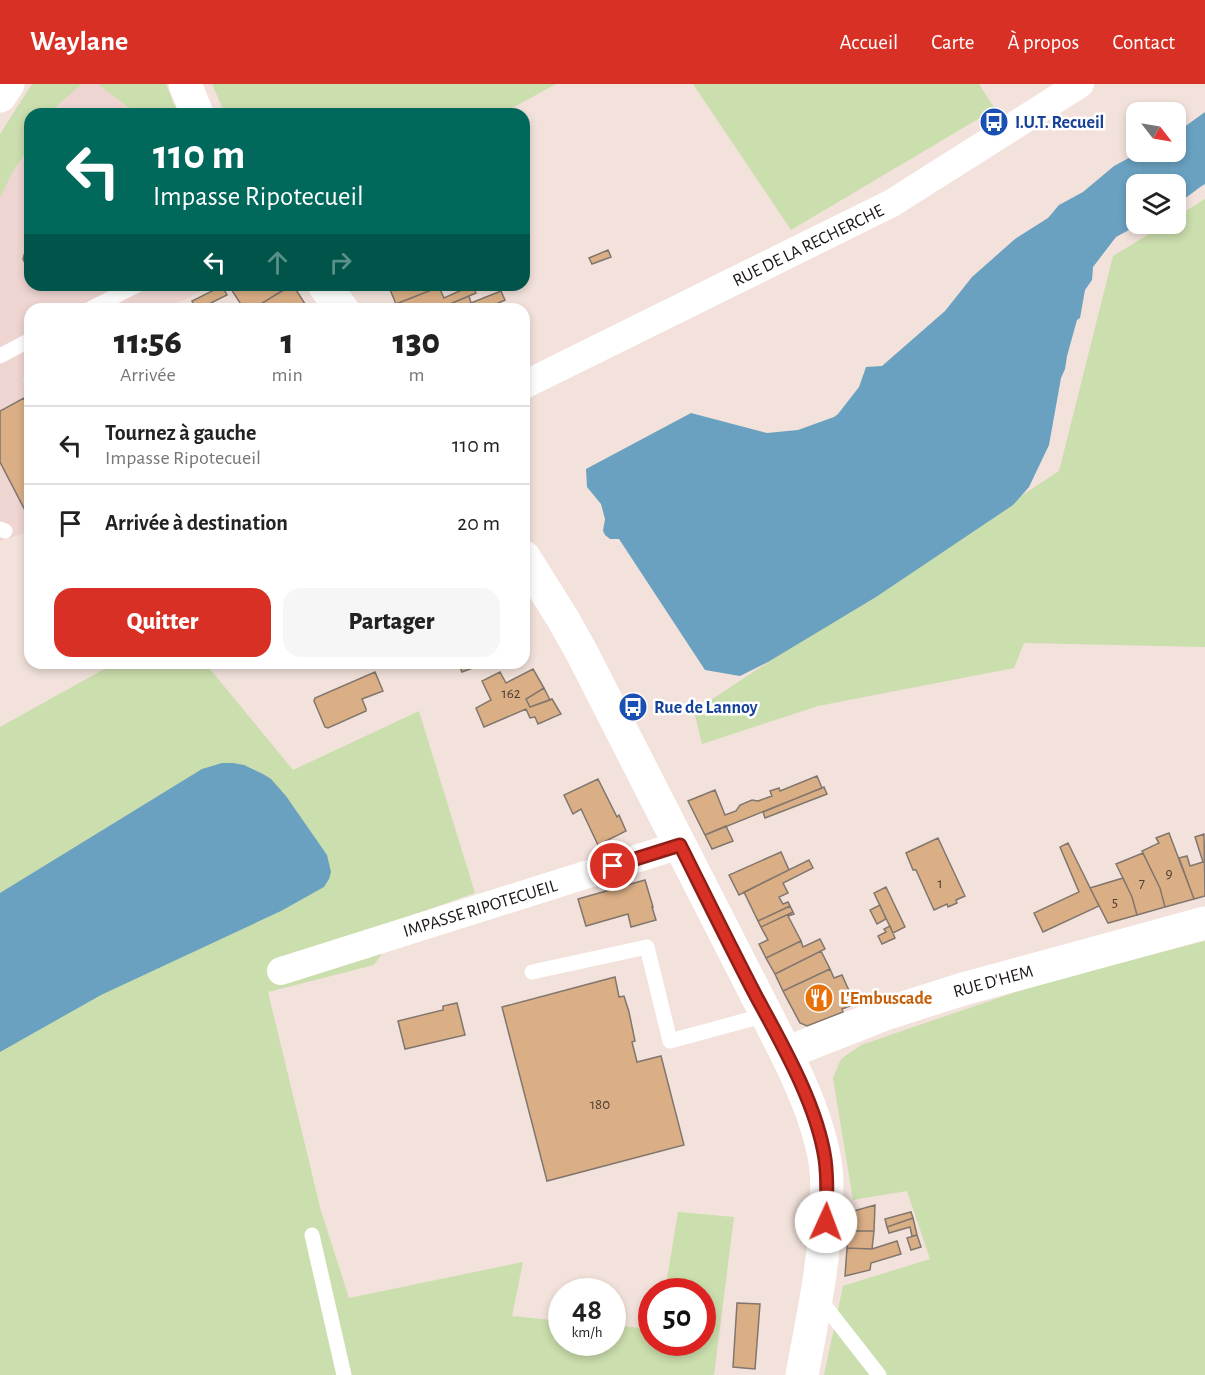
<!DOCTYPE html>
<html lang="fr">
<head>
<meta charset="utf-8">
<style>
  body { margin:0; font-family:"Alegreya Sans",sans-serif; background:#f6f6f6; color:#222; height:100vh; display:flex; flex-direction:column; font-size:22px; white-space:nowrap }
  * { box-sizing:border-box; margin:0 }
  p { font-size:20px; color:#767676 }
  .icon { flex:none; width:33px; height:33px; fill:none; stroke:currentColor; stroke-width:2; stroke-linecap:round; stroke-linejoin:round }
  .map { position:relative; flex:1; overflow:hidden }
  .panel { position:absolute; left:24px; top:219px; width:506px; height:366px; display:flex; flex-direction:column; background:#fff; border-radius:18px; box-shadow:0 3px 9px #0003 }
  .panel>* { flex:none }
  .hud { position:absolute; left:24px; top:24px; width:506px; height:183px; border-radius:18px; box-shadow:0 3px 9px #0003; background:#00695c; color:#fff; overflow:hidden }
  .needle { width:39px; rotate:121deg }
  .buttons { position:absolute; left:1126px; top:18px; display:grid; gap:12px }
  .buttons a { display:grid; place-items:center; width:60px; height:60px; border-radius:12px; background:#fff; box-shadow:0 3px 9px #0003; font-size:30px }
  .speed { position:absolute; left:548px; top:1194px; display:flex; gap:12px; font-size:30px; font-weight:700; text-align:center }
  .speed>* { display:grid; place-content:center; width:78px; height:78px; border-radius:50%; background:#fff; box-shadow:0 3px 9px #0003; line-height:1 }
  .speed small { font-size:15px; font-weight:400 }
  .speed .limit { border:9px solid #d22; background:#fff; color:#111 }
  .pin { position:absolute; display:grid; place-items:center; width:51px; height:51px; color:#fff; margin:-26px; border:3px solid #fff; border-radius:50%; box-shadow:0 2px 6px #0007 }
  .me { position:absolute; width:66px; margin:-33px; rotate:2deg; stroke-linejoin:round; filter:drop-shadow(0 0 4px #0008) }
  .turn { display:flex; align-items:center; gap:21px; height:126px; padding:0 30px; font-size:27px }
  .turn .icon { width:78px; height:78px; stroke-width:2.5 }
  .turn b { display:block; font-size:42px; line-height:51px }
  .lanes { display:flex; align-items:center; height:57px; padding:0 30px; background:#0003; justify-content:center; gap:30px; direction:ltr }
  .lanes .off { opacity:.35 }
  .eta { display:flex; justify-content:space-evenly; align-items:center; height:102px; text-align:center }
  .eta b { font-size:36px; font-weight:800; line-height:42px }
  .primary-button { display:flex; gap:12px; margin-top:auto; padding:12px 30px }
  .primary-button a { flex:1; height:69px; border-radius:18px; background:#d93025; color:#fff; font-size:24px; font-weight:800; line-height:69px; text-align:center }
  .primary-button a+a { background:#f6f6f6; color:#222 }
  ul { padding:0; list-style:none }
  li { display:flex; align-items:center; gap:18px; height:78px; padding:0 30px; border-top:2px solid #e0e0e0 }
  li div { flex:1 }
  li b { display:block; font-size:22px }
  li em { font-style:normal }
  header { display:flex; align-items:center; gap:36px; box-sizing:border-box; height:84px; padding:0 30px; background:#d93025; color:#fff }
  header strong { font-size:28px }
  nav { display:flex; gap:33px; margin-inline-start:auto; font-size:21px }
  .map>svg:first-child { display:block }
</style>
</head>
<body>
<header>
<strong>Waylane</strong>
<nav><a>Accueil</a><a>Carte</a><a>À propos</a><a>Contact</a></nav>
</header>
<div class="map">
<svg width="1205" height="1291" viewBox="0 0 1205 1291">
  <rect width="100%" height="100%" fill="#f2e2db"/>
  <!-- commercial -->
  <path fill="#efd5d1" d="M82 0H98L137 30H51L58 21Z
    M30 62V201H214L165 225H30V290L22 294 30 314V447L0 457V114L12 89Z"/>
  <!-- green -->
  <path fill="#cbdead" d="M32 0H82L58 21 51 30H30V62L12 89 0 114V50Z
    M98 0H166L173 18 180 30H137Z
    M212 0H556L501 30H227L222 23Z
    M693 0H979L995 25 791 146Z
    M1205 115V563L1024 559 1014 584 818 622 702 660 694 627 1059 387 1113 172 1166 140H1176V133Z
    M115 579H205L293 686 419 627 475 809 407 833 374 881 268 908 321 1127 349 1214 523 1178 512 1232 561 1237V1258H612V1241L651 1245V1258H702V1208L665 1207 678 1128 734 1133 714 1291H0V643Z
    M1205 857V1291H824L843 1202 930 1175 907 1107 853 1116 833 994 841 975 861 961 1042 899Z"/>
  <!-- water -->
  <path fill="#6aa1c1" d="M1205 28V100C1195 106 1187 114 1176 120V100H1137V140H1140L1116 153 1093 183 1092 196 1085 206 1080 234 1077 236 1067 272 1065 285 1061 294 1049 361 1029 403 1013 421 876 513 768 578 740 592 705 586 619 455H610L605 451 603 447 605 435 601 420 587 403 586 385 691 329 767 349 798 346 834 333 838 330 859 303 866 283 882 282 945 227 972 193 1015 155 1048 134 1059 121 1083 108 1114 82 1140 68H1176V49Z
    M222 679H233L244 681 263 690 271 695 286 712 327 771 331 788 329 795 324 803 281 827 101 911 0 968V809L202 685Z"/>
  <!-- building -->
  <path fill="#dbaf86" stroke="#81766d" stroke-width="1.5" d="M30 166V190L23 175 25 168Z
    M608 166 611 173 592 180 589 174Z
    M237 201H281L284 206 252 225H244L231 205Z
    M291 201H293L307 223 303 225H257L256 223Z
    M395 201H439V203L396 220 389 203Z
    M468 201H472L476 209 438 225H398L396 220 439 203 444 214 464 205V203Z
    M222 202 227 211 199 225H196L192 217Z
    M501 207 505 216 485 225H438L469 212 471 219Z
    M24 314 30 325V431L28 432 0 378V327Z
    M458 579H486L462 588Z
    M533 585 544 604 526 615 530 623 552 615 561 630 538 640 535 633 530 634 526 625 484 643 476 624 491 616 482 597 500 588 506 599Z
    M375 588 383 607 362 615 366 625V627L328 644 325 643 314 617 315 614Z
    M544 604 550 616 530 623 526 615Z
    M817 692 822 704 705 751 688 717 715 706 725 731 736 727 740 721 752 716 758 717 772 712 770 707 779 704 780 707Z
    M598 695 617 733 619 731 626 747 598 761 581 725 573 730 564 711Z
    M824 703 827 710 765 734 763 728Z
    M726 742 733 757 712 765 705 751Z
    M1169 749 1194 815 1165 823 1160 804 1142 767 1159 759 1156 754Z
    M1204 750 1205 812 1194 815 1179 774 1187 772 1190 782 1203 778 1195 753Z
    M938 754 965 812 956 816 957 819 948 823 947 820 934 826 916 786H913L906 769Z
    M1068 759 1099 822 1043 848 1034 829 1079 808 1060 763Z
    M781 768 789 786 739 811 729 791Z
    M1143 769 1160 804 1165 823 1137 831 1132 813 1116 780Z
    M809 776 813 784 783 799 788 809 779 813 783 820 788 818 790 822 758 837 744 808Z
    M1123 794 1132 813 1137 831 1108 839 1090 804Z
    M645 796 653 823H652L656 836 631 843 628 830 586 842 578 815Z
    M886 803 905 843 893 849 874 809Z
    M880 821 886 835 877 840 870 826Z
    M790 822 793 828 761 843 758 837Z
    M793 828 794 830 788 832 801 857 766 874 759 860 768 856 761 843Z
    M890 842 895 854 882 860 878 852 886 848 884 845Z
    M820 855 825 865 775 890 766 874 801 857 803 863Z
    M821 867 830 885 783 907 775 890Z
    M830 885 834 894 842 891 855 920 842 925 843 928 807 942 800 939 783 907Z
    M615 893 619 913 624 912 629 928 635 957 632 958 637 978 661 972 684 1061 547 1097 502 923Z
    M457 919 465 951 405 965 398 937 443 926V922Z
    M875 1121 874 1147H848L850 1128Z
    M911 1128 913 1134 887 1143 885 1135Z
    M913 1134 917 1151 912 1152 910 1143 889 1149 887 1143Z
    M848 1147H874L872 1165 847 1164Z
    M917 1151 921 1163 911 1166 907 1154Z
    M897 1157 901 1170 871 1179 870 1186 845 1192 847 1164 872 1165Z
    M737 1219 760 1220 755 1285 733 1283Z"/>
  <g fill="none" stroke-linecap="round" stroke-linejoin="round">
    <!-- service -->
    <path stroke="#fff" stroke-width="15" d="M90 225 137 201
      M0 272 30 256
      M0 445 5 447
      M532 888 647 863 670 957 766 931
      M312 1151 344 1291
      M818 1213 879 1291"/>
    <!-- minor -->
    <path stroke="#fff" stroke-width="28" d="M524 301 892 119 1080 0
      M281 887 680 761"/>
    <!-- tertiary -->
    <path stroke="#fff" stroke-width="33" d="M786 969 888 929 963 905 1205 839"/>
    <!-- secondary -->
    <path stroke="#fff" stroke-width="33" d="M185 0 197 30
      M324 201 342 225
      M524 473 563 535 582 569 786 969C802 1002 817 1036 824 1072 828 1090 827 1109 826 1127 824 1182 812 1237 802 1291"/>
    <!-- trunk -->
    <path stroke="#fff" stroke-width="33" d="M0 12 8 0"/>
  </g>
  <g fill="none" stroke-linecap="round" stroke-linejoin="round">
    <!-- route casing -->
    <g stroke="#8d1f18" stroke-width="15">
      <path id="route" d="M613 782 680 761C705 811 730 862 756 912 782 960 817 1021 825 1075 828 1096 827 1117 826 1138"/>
    </g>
    <!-- route -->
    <use href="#route" stroke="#d93025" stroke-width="10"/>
  </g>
  <!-- icons -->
  <defs>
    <g id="bus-disc" transform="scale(1.5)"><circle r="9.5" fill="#1a4fb4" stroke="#fff"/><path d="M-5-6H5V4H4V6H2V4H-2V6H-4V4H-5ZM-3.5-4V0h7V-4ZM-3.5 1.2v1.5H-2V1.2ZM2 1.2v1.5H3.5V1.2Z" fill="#fff"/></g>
    <g id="restaurant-disc" transform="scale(1.5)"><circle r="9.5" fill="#e8710a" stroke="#fff"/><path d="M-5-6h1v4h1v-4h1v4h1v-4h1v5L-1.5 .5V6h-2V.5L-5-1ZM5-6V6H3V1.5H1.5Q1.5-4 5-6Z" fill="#fff"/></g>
  </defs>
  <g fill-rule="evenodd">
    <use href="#bus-disc" x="994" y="38"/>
    <use href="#bus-disc" x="633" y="623"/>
    <use href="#restaurant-disc" x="819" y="914"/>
  </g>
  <g text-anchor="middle" stroke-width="5" stroke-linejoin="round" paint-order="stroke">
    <!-- number labels -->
    <g font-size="15" fill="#4c3d31">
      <text x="511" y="614">162</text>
      <text x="1169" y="794">9</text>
      <text x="940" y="804">1</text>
      <text x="1142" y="804">7</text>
      <text x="1115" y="823">5</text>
      <text x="600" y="1025">180</text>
    </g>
    <!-- transit labels -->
    <g font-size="18" font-weight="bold" fill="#164399" stroke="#fff" text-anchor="start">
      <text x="1015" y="44">I.U.T. Recueil</text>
      <text x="654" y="629">Rue de Lannoy</text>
    </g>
    <!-- street labels -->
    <g font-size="18" fill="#1c1715" stroke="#fff">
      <text transform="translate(808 161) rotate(-26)" y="6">RUE DE LA RECHERCHE</text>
      <text transform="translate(480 824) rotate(-17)" y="6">IMPASSE RIPOTECUEIL</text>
      <text transform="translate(993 897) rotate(-15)" y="6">RUE D'HEM</text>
    </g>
    <!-- food labels -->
    <g font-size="18" font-weight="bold" fill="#c56008" stroke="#fff" text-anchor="start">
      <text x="840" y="920">L'Embuscade</text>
    </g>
  </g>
</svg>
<div class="buttons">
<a><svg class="needle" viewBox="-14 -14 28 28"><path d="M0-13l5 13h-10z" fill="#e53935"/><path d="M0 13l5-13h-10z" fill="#767676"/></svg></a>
<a><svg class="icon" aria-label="layers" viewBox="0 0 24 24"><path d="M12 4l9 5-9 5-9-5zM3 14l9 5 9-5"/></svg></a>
</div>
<div class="speed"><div>48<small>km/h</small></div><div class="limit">50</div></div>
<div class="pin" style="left:613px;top:782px;background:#d93025"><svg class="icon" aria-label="arrive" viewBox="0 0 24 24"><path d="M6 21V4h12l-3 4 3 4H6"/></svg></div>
<svg class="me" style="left:826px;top:1138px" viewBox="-20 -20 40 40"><circle r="19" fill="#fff"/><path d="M0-13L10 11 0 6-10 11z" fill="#d93025"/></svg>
<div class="hud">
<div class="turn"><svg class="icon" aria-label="left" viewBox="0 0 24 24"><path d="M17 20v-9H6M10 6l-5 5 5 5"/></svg><div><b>110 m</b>Impasse Ripotecueil</div></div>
<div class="lanes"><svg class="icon" aria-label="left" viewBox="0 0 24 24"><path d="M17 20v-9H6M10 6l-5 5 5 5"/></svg><svg class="icon off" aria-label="ahead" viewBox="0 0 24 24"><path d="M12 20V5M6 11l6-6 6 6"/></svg><svg class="icon off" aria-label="right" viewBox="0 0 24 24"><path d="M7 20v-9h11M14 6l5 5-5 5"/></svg></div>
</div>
<section class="panel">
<div class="eta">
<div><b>11:56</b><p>Arrivée</p></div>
<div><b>1</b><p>min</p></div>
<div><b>130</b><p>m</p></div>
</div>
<ul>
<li><svg class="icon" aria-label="left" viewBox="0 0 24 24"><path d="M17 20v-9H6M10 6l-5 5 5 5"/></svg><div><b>Tournez à gauche</b><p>Impasse Ripotecueil</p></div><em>110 m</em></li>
<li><svg class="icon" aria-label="arrive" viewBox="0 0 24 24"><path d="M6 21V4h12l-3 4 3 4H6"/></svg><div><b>Arrivée à destination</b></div><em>20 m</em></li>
</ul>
<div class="primary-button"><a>Quitter</a><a>Partager</a></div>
</section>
</div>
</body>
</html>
